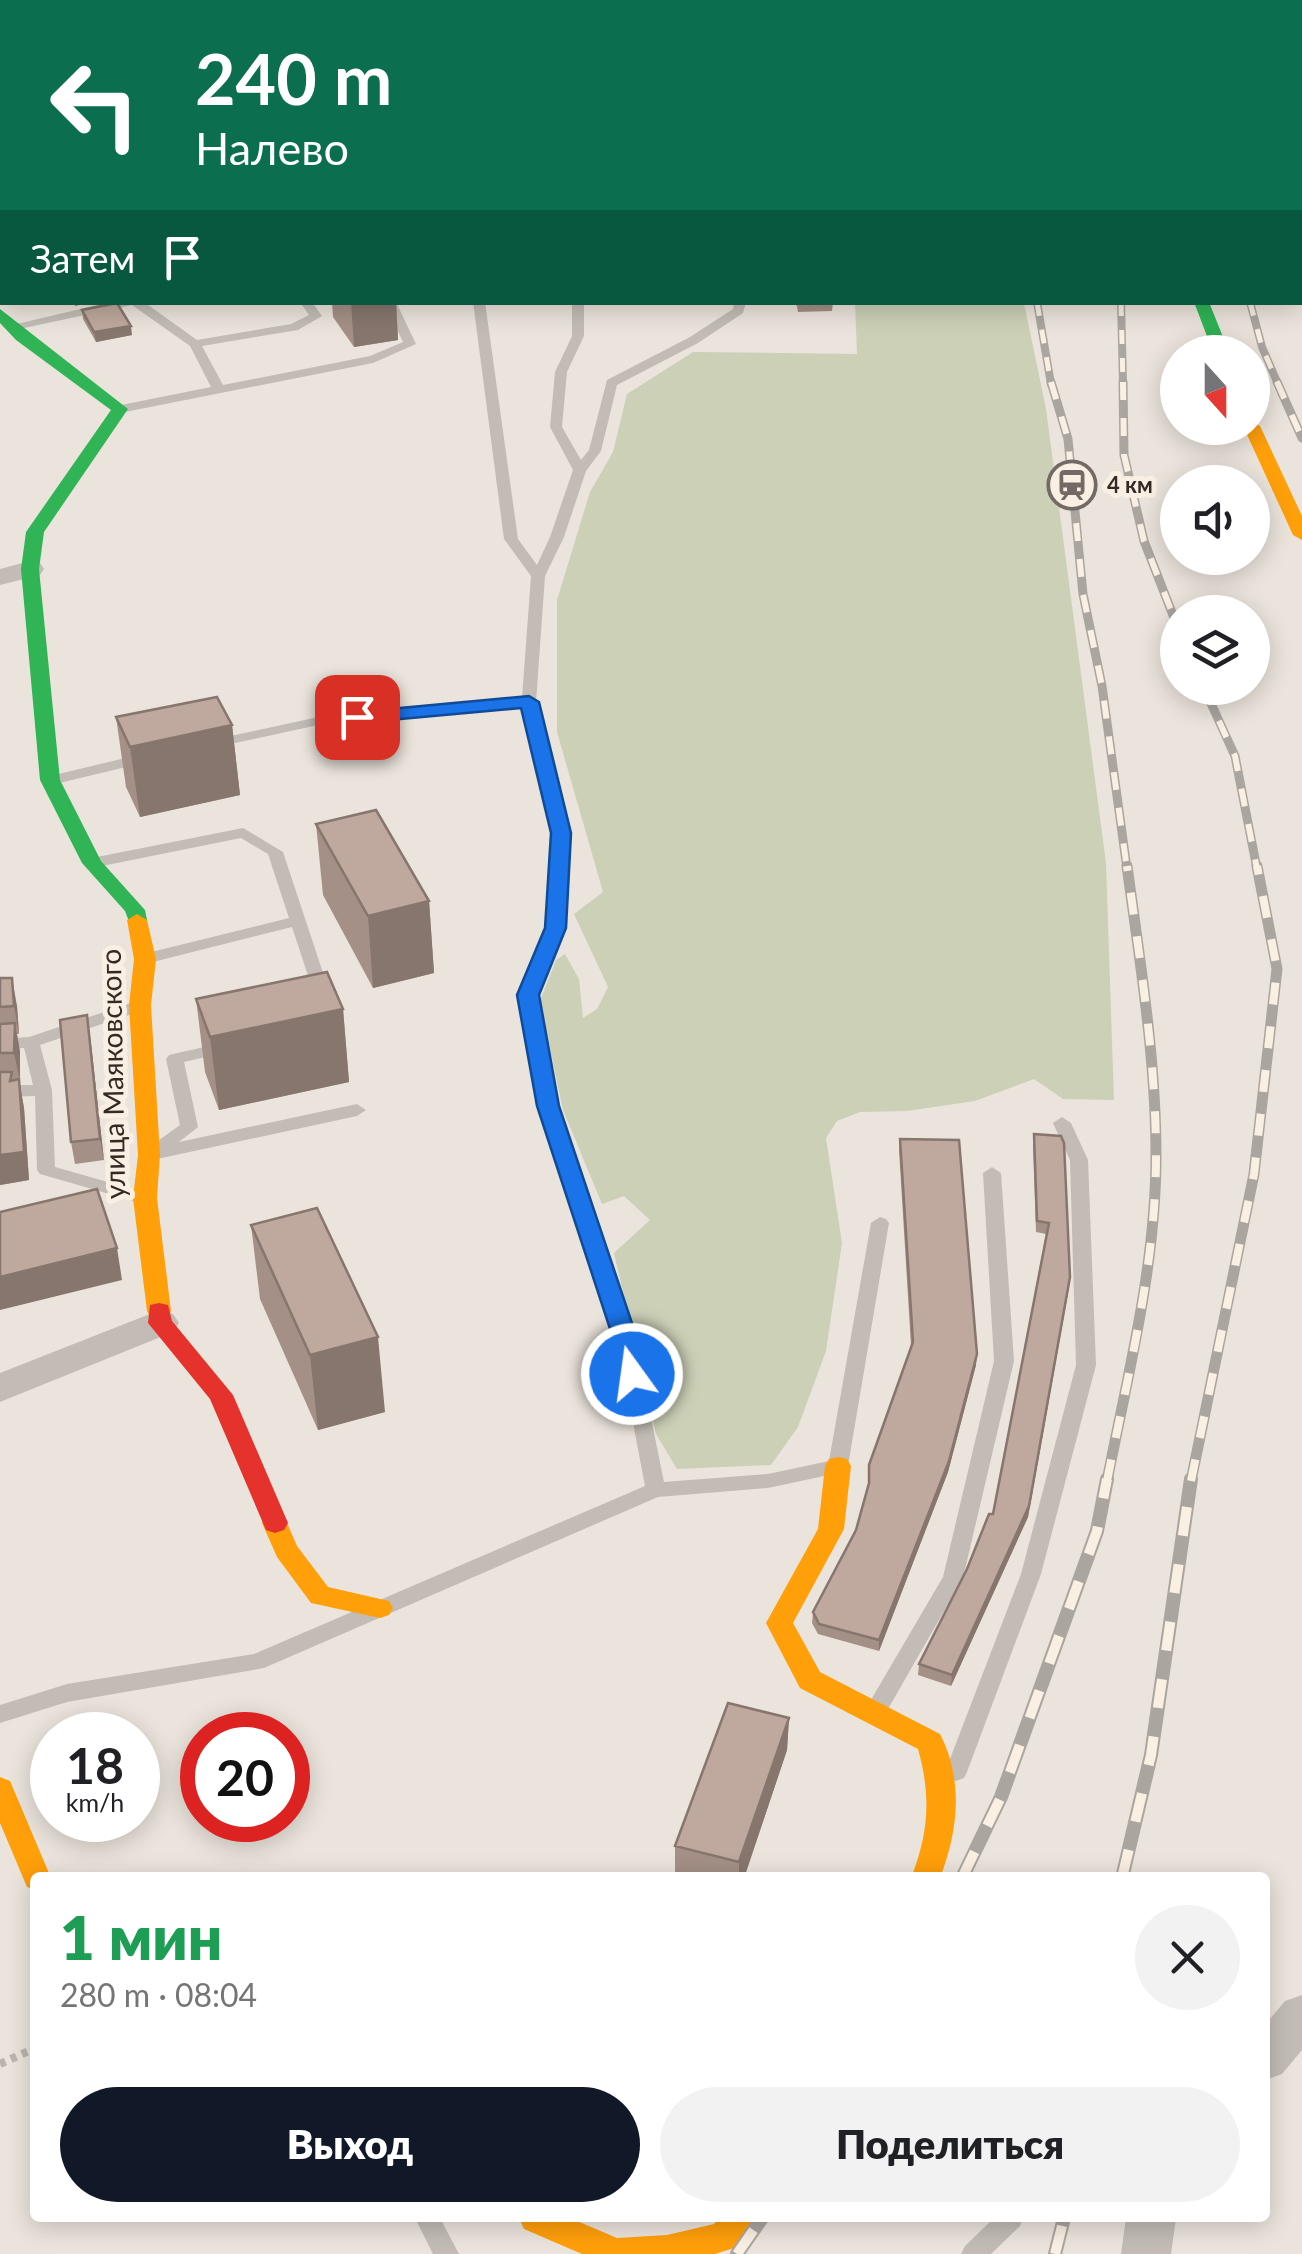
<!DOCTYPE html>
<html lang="ru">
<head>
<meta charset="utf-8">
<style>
  body { margin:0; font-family:Lato,sans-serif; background:#f2f2f2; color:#202124; height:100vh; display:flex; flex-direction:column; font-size:38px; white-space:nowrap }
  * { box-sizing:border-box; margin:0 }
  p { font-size:32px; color:#757577 }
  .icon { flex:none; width:55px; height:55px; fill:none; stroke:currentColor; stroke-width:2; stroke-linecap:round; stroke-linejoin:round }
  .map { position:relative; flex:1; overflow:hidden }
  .side { position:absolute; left:30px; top:1872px; width:1240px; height:350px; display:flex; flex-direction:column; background:#fff; border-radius:10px; box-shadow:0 5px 25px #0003 }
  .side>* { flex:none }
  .banner { position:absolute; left:0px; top:0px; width:1302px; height:305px; box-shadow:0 5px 25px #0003; background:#0b6e4f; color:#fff; overflow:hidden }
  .needle { width:65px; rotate:159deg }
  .controls { position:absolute; left:1160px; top:335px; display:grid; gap:20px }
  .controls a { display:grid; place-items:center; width:110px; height:110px; border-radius:50%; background:#fff; box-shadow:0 5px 25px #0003; font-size:50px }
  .speed { position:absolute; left:30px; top:1712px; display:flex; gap:20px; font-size:50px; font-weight:700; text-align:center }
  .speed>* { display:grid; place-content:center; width:130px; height:130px; border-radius:50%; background:#fff; box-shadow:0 5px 25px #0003; line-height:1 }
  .speed small { font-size:25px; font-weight:400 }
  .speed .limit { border:15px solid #d22; background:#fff; color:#111 }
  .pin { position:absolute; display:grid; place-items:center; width:85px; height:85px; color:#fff; margin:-42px; border-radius:20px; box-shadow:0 5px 15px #0006 }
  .me { position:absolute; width:110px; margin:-55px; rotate:346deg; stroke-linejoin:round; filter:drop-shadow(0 0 8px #0008) }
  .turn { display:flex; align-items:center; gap:35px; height:210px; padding:0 30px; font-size:45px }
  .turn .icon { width:130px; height:130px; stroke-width:2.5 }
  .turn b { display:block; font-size:70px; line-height:85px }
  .then { display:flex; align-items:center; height:95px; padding:0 30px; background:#0003; gap:20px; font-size:38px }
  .round { display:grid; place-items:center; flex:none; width:105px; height:105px; border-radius:52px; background:#f2f2f2 }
  .summary { display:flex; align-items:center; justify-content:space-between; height:170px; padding:0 30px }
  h1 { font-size:60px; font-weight:800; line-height:75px; color:#1e9e55 }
  .button { display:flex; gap:20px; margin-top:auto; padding:20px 30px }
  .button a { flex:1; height:115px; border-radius:60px; background:#111827; color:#fff; font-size:40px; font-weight:800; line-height:115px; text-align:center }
  .button a+a { background:#f2f2f2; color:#202124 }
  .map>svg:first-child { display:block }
</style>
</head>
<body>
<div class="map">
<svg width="1302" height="2254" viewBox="0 0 1302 2254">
  <rect width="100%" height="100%" fill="#ebe4dc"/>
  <!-- green -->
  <path fill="#cbd0b6" d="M336 0H760L762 2H338Z
    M855 303H1024L1046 409 1106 863 1114 1100 1063 1099 1034 1079 975 1101 907 1111 860 1112 837 1121 826 1138 842 1243 826 1351 798 1427 771 1465 677 1469 656 1434 614 1253 650 1220 624 1196 602 1204 563 1110 540 1001 556 960 565 954 579 979 583 1018 597 1009 608 987 574 914 603 892 557 732V600L590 492 613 452 627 394 693 352 857 354Z"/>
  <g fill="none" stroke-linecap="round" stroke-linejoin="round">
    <!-- path -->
    <path stroke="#bcb4ae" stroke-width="8" stroke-dasharray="6 6" stroke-linecap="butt" d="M0 2064 35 2048"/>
    <!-- lane -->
    <path fill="#c3bcb6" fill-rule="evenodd" d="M221 0H238L239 2H224Z
      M1214 0H1226L1227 2H1216Z
      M0 22H2V28H0Z
      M0 230H2V237H0Z
      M110 302H144L197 340 291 324 309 315 300 302H312L322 316 298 330 202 346 223 385 370 356 403 342 384 302H396L416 344 373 363 120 413 114 409 116 406 211 387 190 346 132 305 10 331 4 327Z
      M473 302H485L518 539 537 565 550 537 573 470 550 427 555 372 572 336V302H584V336L567 372 562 427 581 460 589 450 607 380 690 337 733 309 734 302H746L743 313 698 343 617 385 601 451 586 471 564 537 545 576 536 702 569 833 564 928 536 995 557 1106 636 1344 664 1482 768 1474 829 1461 871 1223 880 1217 886 1219 889 1223 848 1466 845 1471 838 1473 768 1488 658 1497 264 1668 67 1702 0 1723V1705L67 1684 254 1654 645 1486 618 1344 539 1106 520 995 548 928 553 833 523 707 323 724 212 748 205 744 212 740 323 716 522 698 531 576 504 539Z
      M142 754 147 756 150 759 147 762 51 785 43 780 46 777Z
      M243 828 283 852 330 994 328 998 322 999 314 994 292 927 145 964 137 959 139 955 289 918 268 854 241 838 92 868 84 863 92 858Z
      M140 1000 146 1001 148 1005 146 1009 40 1045 52 1090 55 1167 150 1194 153 1198 144 1204 40 1174 37 1170 35 1096 0 1097V1085H33L24 1048 0 1049V1039L29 1037Z
      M226 1042 234 1047 232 1051 184 1062 198 1127 179 1142 357 1104 366 1110 357 1116 157 1159 148 1156 145 1152 148 1148 180 1125 166 1059 169 1055Z
      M1062 1117 1071 1123 1088 1160 1096 1365 1041 1574 967 1772 964 1778 956 1781 948 1778 945 1772 1021 1574 1076 1365 1070 1160 1053 1123Z
      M992 1167 1001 1173 1014 1361 963 1578 884 1716 876 1719 868 1716 865 1710 943 1577 994 1361 983 1173Z
      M415 2218H440L459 2254H433Z
      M994 2218H1023L1020 2226 991 2254H961L965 2246Z"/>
    <!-- street -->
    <path fill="#c3bcb6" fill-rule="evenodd" d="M30 561 40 563 44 569 40 575 0 585V569Z
      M160 1310 173 1314 179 1323 173 1332 0 1402V1373Z
      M1302 1995V2050L1282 2074 1265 2080V2025L1285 2001Z
      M1126 2218H1176L1171 2254H1121Z"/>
    <!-- fast -->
    <path fill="#30b455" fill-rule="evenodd" d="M1194 302H1209L1229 352H1213Z
      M0 309 128 409 44 532 39 569 60 780 101 861 145 910 147 920 137 926 130 924 125 911 82 863 40 780 21 569 26 532 111 410 16 340 0 323Z"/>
    <!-- slow -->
    <path fill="#ff9f0a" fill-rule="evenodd" d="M1252 421 1260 426 1302 516V540L1293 535 1244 428H1252Z
      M137 914 147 920 156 959 151 1005 160 1155 157 1198 171 1311 168 1317H150L147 1311 133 1198 138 1155 129 1005 134 959 127 920Z
      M838 1457 847 1459 851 1466 844 1529 793 1623 820 1672 940 1734C964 1781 958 1831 940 1878H911C929 1833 931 1795 918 1749L800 1688 766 1623 818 1529 825 1466 829 1459Z
      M275 1513 284 1516 297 1546 328 1587 389 1601 393 1608 389 1615 380 1618 311 1603 277 1557 262 1523 266 1516Z
      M0 1777 10 1781 51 1878H35V1890L27 1887 0 1823Z
      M519 2218H570L617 2238 667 2235 714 2224 719 2218H755L734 2248 715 2254H582L524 2229Z"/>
    <!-- jam -->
    <path fill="#e5322d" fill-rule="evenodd" d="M909 0H923L924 2H910Z
      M159 1303 168 1305 172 1321 233 1395 288 1523 284 1530 275 1533 266 1530 210 1399 148 1323 150 1305Z"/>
    <!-- rail-far3 casing -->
    <g stroke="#aba5a0" stroke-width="8">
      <path id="rail-far3" d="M840 0 844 2
        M1037 302 1051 384
        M1121 302 1123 384
        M1250 302 1262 347 1278 384"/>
    </g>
    <!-- rail-far2 casing -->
    <g stroke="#aba5a0" stroke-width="9">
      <path id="rail-far2" d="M1051 382 1068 439 1083 594 1102 686 1127 869
        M1123 382 1124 455 1144 541 1178 628
        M1277 382 1302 438
        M1204 688 1235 756 1257 869"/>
    </g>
    <!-- rail-far1 casing -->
    <g stroke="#aba5a0" stroke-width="11">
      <path id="rail-far1" d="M1107 1481C1128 1374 1156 1265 1156 1156 1156 1059 1140 962 1127 866
        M1191 1481 1254 1174 1277 969 1257 866"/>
    </g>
    <!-- rail casing -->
    <g stroke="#aba5a0" stroke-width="14">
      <path id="rail" d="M962 1878 1001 1797 1097 1531 1107 1479
        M1122 1878 1151 1755 1191 1479
        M737 2254 762 2218
        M1055 2254 1064 2218"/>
    </g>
    <!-- rail-far3 -->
    <use href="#rail-far3" stroke="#f9efe2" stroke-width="5" stroke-dasharray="14" stroke-linecap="butt"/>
    <!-- rail-far2 -->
    <use href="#rail-far2" stroke="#f9efe2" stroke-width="6" stroke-dasharray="18" stroke-linecap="butt"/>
    <!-- rail-far1 -->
    <use href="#rail-far1" stroke="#f9efe2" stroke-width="8" stroke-dasharray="22" stroke-linecap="butt"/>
    <!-- rail -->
    <use href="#rail" stroke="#f9efe2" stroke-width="10" stroke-dasharray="29" stroke-linecap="butt"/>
  </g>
  <!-- wall -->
  <path fill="#a49087" d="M978 0H1065L1068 2H982Z
    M1300 176H1302V228L1300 229Z
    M332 302H396L398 340 354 347 333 317Z
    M796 302H833L832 311 798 312Z
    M82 310 132 335 96 342 83 319Z
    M116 717 232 725 240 795 140 817 126 787Z
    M316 824 429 901 434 973 373 988 323 895Z
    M0 978 17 1006 19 1034H17L20 1052 19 1081 24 1108 29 1180 0 1185Z
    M196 999 343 1009 349 1082 219 1110 205 1072Z
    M90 1036 104 1160 75 1164 71 1142Z
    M1034 1134 1069 1287 1028 1517 951 1686 918 1675 919 1664 967 1569 993 1514 1046 1234 1036 1232 1033 1145Z
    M900 1139 976 1365 948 1472 879 1651 818 1634 812 1623 813 1612 856 1530 868 1487 869 1465 911 1346 899 1150Z
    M251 1225 385 1412 318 1430 260 1299Z
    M789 1718 787 1750 744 1878 675 1877V1846Z"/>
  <!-- shaded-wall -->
  <path fill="#86766e" d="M75 302H92L75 306Z
    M351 302H396L398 340 354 347Z
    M131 326 132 335 96 342 94 332Z
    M232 725 240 795 140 817 130 747Z
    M429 901 434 973 373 988 368 916Z
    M12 978 17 1006 19 1034 14 1006Z
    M343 1009 349 1082 219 1110 210 1037Z
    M87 1015 90 1036 104 1160 100 1139Z
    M15 1023 20 1052V1081L14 1053Z
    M19 1079 24 1108 29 1180 0 1185V1155Z
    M117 1248 122 1280 0 1310V1277Z
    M1069 1287 1028 1517 951 1686 952 1675Z
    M378 1337 385 1412 318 1430 310 1355Z
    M977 1354 976 1365 948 1472 879 1651V1640Z
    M789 1718 787 1750 744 1878H739V1862Z"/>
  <!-- building -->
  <path fill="#bfa89d" stroke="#86766e" stroke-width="2.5" d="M1010 0H1065L1068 2H1013Z
    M1300 176H1302V203H1300Z
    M117 303 131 326 94 332 82 310Z
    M217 697 232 725 130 747 116 717Z
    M376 810 429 901 368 916 316 824Z
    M327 972 343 1009 210 1037 196 999Z
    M0 978H12L14 1006 0 1007Z
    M87 1015 100 1139 71 1142 60 1020Z
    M15 1023 14 1053H0V1024Z
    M0 1072H12L10 1081 19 1079 24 1152 0 1155Z
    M1034 1134 1061 1136 1064 1143 1070 1277 1029 1506 952 1675 919 1664 967 1569 989 1514H993L1049 1223 1037 1221Z
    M900 1139 959 1140 977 1354 949 1461 879 1640 819 1624 813 1612 856 1530 869 1483V1465L913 1342Z
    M97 1189 117 1248 0 1277V1212Z
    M317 1208 378 1337 310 1355 251 1225Z
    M728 1703 789 1718 739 1862 675 1846Z"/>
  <!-- route -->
  <path fill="#1a73e8" stroke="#114b97" stroke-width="2.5" d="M529 696 539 702 571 833 566 928 539 995 559 1106 639 1344 645 1374 641 1380H624L615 1344 537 1106 517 995 545 928 551 833 521 708 357 723 347 717 357 712Z"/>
  <!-- icons -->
  <defs>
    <g id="station-ring" transform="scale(2.5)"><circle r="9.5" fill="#f9efe2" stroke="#736a65" stroke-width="1.5"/><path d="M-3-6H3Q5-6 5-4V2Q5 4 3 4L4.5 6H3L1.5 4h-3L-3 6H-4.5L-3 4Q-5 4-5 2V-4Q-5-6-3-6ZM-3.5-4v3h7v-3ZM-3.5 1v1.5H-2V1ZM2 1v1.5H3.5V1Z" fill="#736a65"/></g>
  </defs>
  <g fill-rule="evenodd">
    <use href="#station-ring" x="1072" y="485"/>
  </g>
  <g text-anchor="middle" stroke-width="10" stroke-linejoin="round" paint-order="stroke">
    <!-- far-poi labels -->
    <g font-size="22" font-weight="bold" fill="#332925" stroke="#f9efe2" text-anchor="start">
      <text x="1107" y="493">4 км</text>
    </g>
    <!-- street labels -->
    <g font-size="28" fill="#332925" stroke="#f9efe2">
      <text transform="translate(113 1074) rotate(-91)" y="10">улица Маяковского</text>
    </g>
  </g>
</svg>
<div class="controls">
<a><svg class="needle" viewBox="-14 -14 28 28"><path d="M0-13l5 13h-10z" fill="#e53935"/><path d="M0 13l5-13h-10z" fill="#757577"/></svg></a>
<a><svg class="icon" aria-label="sound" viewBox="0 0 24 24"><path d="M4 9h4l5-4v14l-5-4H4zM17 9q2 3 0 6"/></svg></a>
<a><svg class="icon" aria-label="layers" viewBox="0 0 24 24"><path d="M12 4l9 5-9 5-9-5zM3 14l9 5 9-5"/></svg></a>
</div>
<div class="speed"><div>18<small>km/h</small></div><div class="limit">20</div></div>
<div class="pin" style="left:357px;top:717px;background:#d93025"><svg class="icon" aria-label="arrive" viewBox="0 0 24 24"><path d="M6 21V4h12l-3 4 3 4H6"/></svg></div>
<svg class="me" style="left:632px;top:1374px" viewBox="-20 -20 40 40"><circle r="17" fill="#1a73e8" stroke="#fff" stroke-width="3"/><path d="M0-11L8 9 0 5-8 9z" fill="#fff"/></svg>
<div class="banner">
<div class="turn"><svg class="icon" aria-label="left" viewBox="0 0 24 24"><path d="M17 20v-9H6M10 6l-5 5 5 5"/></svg><div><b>240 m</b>Налево</div></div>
<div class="then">Затем<svg class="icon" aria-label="arrive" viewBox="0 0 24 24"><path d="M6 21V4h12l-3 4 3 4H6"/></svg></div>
</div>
<section class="side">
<div class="summary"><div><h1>1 мин</h1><p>280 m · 08:04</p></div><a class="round"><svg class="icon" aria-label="close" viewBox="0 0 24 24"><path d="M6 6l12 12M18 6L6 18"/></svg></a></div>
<div class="button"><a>Выход</a><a>Поделиться</a></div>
</section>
</div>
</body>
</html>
